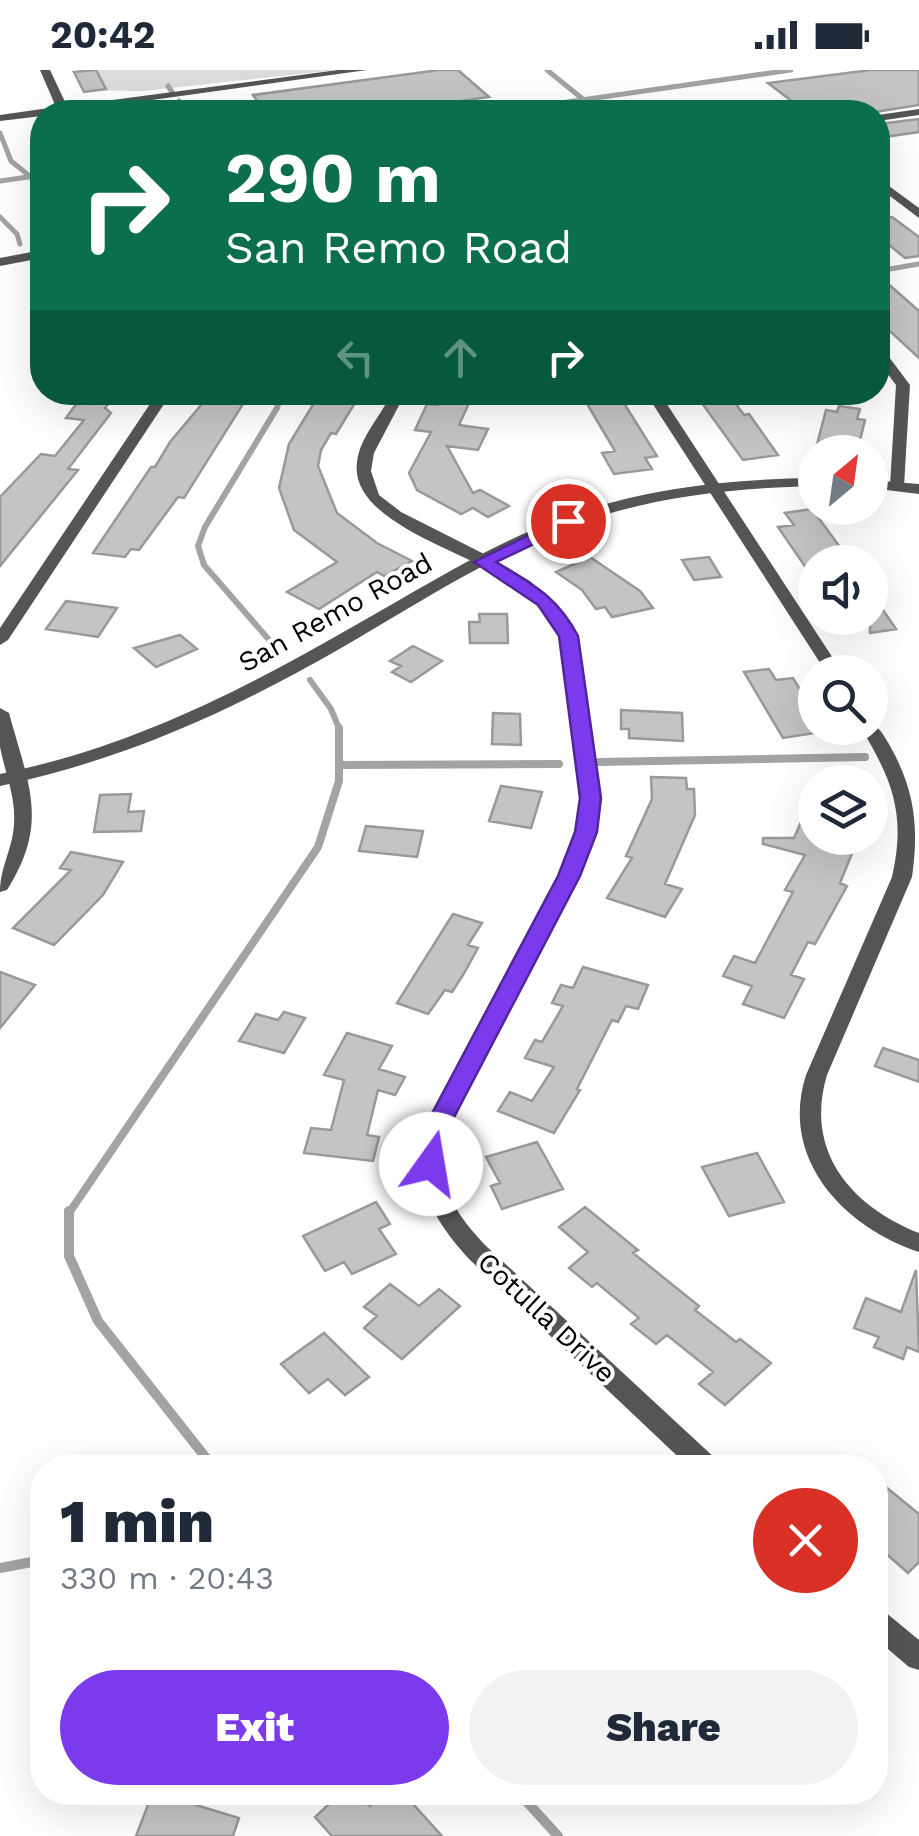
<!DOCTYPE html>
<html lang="en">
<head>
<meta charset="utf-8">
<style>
  body { margin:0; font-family:"Work Sans",sans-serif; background:#f2f2f3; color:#1f2937; height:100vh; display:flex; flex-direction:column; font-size:38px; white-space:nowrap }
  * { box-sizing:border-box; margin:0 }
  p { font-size:32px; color:#747a83 }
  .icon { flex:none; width:55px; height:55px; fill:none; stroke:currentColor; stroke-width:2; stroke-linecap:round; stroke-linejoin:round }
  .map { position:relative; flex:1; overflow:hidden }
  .side { position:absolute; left:30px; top:1385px; width:858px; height:350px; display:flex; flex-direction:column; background:#fff; border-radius:40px; box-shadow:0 10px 40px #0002 }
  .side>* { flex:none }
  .hud { position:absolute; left:30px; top:30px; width:860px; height:305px; border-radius:40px; box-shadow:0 10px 40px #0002; background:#0b6e4f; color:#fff; overflow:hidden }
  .needle { width:65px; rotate:29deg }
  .buttons { position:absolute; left:798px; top:365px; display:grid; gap:20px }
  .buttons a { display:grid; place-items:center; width:90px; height:90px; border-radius:50%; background:#fff; box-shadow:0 10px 40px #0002; font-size:50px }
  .pin { position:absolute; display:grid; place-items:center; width:85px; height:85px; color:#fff; margin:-42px; border:5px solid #fff; border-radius:50%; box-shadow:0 2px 10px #0007 }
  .me { position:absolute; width:110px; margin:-55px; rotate:13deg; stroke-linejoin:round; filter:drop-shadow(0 0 8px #0008) }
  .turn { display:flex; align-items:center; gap:35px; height:210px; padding:0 30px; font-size:45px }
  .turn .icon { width:130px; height:130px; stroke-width:2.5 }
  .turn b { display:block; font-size:70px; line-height:85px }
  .lanes { display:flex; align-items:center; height:95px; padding:0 30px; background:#0003; justify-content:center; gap:50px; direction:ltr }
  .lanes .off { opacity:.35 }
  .round { display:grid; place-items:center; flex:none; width:105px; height:105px; border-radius:52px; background:#f2f2f3 }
  .headline { display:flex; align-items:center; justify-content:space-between; height:170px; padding:0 30px }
  h1 { font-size:60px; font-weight:800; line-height:75px }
  .cta { display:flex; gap:20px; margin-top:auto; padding:20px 30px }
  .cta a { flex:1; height:115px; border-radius:60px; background:#7c3aed; color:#fff; font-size:40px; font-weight:800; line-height:115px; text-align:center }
  .cta a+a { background:#f2f2f3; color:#1f2937 }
  .status { display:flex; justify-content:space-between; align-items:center; height:70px; padding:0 50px; background:#fff; direction:ltr }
  .status svg { height:28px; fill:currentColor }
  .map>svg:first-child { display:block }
</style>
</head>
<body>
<div class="status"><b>20:42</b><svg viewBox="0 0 49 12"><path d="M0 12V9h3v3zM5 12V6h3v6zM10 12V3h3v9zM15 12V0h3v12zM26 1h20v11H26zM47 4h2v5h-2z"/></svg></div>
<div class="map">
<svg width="919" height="1766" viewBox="0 0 919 1766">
  <rect width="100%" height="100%" fill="#fff"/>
  <!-- green -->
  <path fill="#dcdcdc" d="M84 0H337L143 21 84 20Z"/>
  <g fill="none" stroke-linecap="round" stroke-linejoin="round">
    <!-- stream-far3 -->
    <path stroke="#a3a3a3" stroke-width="5" d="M547 0 584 30
      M168 16 172 22
      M179 31 187 42
      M498 42 791 0
      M0 63 11 91 31 107
      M0 111 42 105
      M0 147 17 164 20 174
      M878 201 919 194"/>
    <!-- stream-far2 -->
    <path stroke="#a3a3a3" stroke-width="6" d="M277 579 204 495 198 476 205 457 277 338 281 322
      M310 610 331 639 340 661"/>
    <!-- stream-far1 -->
    <path stroke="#a3a3a3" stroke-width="8" d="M599 692 865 687
      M339 695 559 694
      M69 1143 318 777 339 711V658"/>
    <!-- stream -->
    <path stroke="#a3a3a3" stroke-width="10" d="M69 1141V1186L98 1251 214 1398
      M0 1498 42 1490
      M518 1722 558 1766"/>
  </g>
  <!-- building -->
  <path fill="#c4c4c4" stroke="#999" stroke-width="2.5" d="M96 0 106 19 84 22 74 2Z
    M439 0H458L489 27 384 42H265L253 25Z
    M871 0H919V35L875 42H806L768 13Z
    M919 49V62L878 68V54Z
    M892 147 919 167V186L905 188 878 166V149Z
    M878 205 919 241V288L878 250Z
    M85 322H117L105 338 111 343 68 399 78 400 0 496V427L41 384 55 386 84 350 66 348Z
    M212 322H242L240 326H248L184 428 178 427 139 480 131 479 125 487 93 483 151 397H155L170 372Z
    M580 322H617L657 386 645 388 652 399 614 404 602 383 615 381Z
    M694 322H727L744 345 749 344 778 385 743 390Z
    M320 323 358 328 336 364 331 363 321 380 318 396 337 443 377 473 412 491 384 506 377 502 319 539 287 522 337 492 294 460 279 418 289 374Z
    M442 328 470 331 459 355 488 359 478 380 447 376 473 423 480 420 509 436 488 447 473 438 461 444 417 420 409 403 431 362 415 360 427 334 438 335Z
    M839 336 860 339 857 349 865 350 857 382H815L826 340 837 342Z
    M812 439 851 492H815V511L778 457 794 455 785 443Z
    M590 487 640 521 653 538 612 547 605 537 596 539 582 520 556 502Z
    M709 487 721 507 694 510 682 490Z
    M870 521 896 559 870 563Z
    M66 531 117 538 98 567 46 559Z
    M479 544H507L508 573H470L469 552H480Z
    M180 565 197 579 156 597 134 578Z
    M413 576 442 591 411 612 392 602 401 596 390 591Z
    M769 599 776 610 793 608 815 643V663L783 668 744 602Z
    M621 640 682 643 683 671 629 668V659H621Z
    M493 643 520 644 521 675 492 674Z
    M651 707 686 708 687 719H694L695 745 665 814 682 819 665 847 607 828 632 788 626 786 652 729Z
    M501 716 542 722 531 758 489 751Z
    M815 720V768H828L826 774 853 781 840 813 847 816 815 874 808 872 791 905 804 909 784 948 743 934 752 916 723 906 734 886 755 893 793 822 785 820 805 785 763 774V768H794Z
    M131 724 128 742 144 741 141 761 94 762 100 725Z
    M366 756 423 761 417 787 359 781Z
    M71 782 123 792 103 825 54 875 13 858 71 800 60 798Z
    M453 844 482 853 468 875 478 878 463 905 452 922 445 920 428 944 397 933Z
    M583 897 648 915 638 939 626 936 618 952 612 950 577 1019 580 1020 554 1063 498 1041 510 1022 532 1031 554 997 525 988 535 970 542 972 563 936 552 933 561 915 573 918Z
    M0 902 35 915 0 958Z
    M284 942 305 948 284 983 239 971 256 944 278 950Z
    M347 963 392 976 379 999 405 1007 395 1025 378 1020 367 1065 379 1067 373 1091 304 1083 311 1058 331 1060 344 1010 324 1005Z
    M883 978 919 990V1012L875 996Z
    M537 1072 563 1119 502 1139 491 1116 500 1113 486 1087Z
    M757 1083 784 1132 729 1146 702 1097Z
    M376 1132 390 1154 379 1159 396 1184 352 1204 344 1192 325 1201 303 1166Z
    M585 1137 638 1180 633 1183 699 1236 695 1240 736 1272 740 1269 771 1293 725 1335 699 1314 713 1302 667 1265 656 1274 631 1254 639 1248 597 1213 592 1217 569 1198 588 1182 559 1157Z
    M916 1200 919 1282 907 1277 903 1289 874 1277 879 1267 854 1258 866 1228 901 1242Z
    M390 1214 419 1236 439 1219 460 1236 402 1289 364 1258 377 1246 364 1237Z
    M324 1263 369 1307 345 1325 328 1309 309 1323 281 1294Z
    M875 1408 919 1444V1492L908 1503 875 1474Z
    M153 1722 239 1748 233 1766H136Z
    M342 1722H358L370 1736 384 1722H402L442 1766H332L315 1747Z"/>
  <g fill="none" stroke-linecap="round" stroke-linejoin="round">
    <!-- minor -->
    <path fill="#555" fill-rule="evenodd" d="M40 0H50L67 36 338 0H367L66 42H42V46L0 51V45L56 37Z
      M919 39V45L878 51V45Z
      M878 108 919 138V148L878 117Z
      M42 180V188L0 196V188Z
      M878 278 883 279 910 315 904 416 897 420 890 416 896 315 878 291Z
      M158 322H172L8 570 0 575V558Z
      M392 322H406L374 383 371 401 379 425 401 442 488 486 530 511 563 543 576 566 599 729 595 761 579 806 450 1053C436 1108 447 1135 485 1175L717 1390 721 1398H690L469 1189C429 1145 413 1112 428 1053L559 806 577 761 581 729 560 566C545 540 526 522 500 506 460 480 349 450 357 392 360 366 382 345 392 322Z
      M645 322H659L842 602H826Z
      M0 638 9 643C28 714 50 752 7 820L0 822C0 797 13 778 14 754 16 727 5 703 0 677 0 664 0 650 0 638Z
      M870 653C880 657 884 666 890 676 915 720 919 758 912 807L827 1005C804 1081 851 1136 919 1163V1182C844 1157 779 1089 806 1005L892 807C906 745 893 711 861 658H870Z
      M875 1538 885 1542 919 1570V1600L909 1597 875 1568Z"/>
    <!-- tertiary -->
    <path fill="#555" fill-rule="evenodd" d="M815 408V416C734 418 654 426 577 454 492 484 414 536 336 581 227 643 123 690 0 716V704C131 677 239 622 354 556 422 518 489 475 562 448 643 418 729 409 815 408Z
      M870 410 919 414V424L870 418Z"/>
  </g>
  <!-- route -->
  <path fill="#7c3aed" stroke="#51269a" stroke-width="2.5" d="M568 446 577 451 574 455 496 492C533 515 557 526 578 566L601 728 597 762 580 806 451 1053 440 1101H422L419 1094 427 1053 558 806 575 762 580 728 559 566 538 535 474 492Z"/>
  <g text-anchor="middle" stroke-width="8" stroke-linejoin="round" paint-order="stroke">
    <!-- street labels -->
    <g font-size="28" fill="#000" stroke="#fff">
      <text transform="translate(335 542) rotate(-29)" y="10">San Remo Road</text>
      <text transform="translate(547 1247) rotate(43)" y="10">Cotulla Drive</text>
    </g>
  </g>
</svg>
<div class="buttons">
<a><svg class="needle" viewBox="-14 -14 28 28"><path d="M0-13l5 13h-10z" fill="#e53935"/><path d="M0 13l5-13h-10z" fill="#747a83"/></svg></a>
<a><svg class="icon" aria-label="sound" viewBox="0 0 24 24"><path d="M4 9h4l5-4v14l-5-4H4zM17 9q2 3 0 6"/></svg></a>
<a><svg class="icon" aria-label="search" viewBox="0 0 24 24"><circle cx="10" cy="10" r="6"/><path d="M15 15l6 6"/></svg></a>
<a><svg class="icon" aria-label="layers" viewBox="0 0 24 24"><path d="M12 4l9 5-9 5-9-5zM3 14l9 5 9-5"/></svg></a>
</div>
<div class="pin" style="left:568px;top:451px;background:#d93025"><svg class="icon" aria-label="arrive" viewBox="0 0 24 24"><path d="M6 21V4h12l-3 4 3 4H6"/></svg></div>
<svg class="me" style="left:431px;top:1094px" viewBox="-20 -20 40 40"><circle r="19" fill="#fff"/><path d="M0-13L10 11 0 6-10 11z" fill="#7c3aed"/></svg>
<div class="hud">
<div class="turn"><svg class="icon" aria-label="right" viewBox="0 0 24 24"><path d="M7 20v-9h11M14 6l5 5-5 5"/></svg><div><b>290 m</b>San Remo Road</div></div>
<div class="lanes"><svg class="icon off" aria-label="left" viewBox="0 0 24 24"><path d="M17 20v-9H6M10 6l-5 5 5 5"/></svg><svg class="icon off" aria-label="ahead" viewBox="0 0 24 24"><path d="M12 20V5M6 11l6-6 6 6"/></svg><svg class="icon" aria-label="right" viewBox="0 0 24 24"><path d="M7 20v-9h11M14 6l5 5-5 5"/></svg></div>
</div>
<section class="side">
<div class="headline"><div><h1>1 min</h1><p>330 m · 20:43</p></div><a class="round" style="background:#d93025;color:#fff"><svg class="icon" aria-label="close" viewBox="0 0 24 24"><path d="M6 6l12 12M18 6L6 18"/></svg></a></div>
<div class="cta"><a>Exit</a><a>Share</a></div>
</section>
</div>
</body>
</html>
